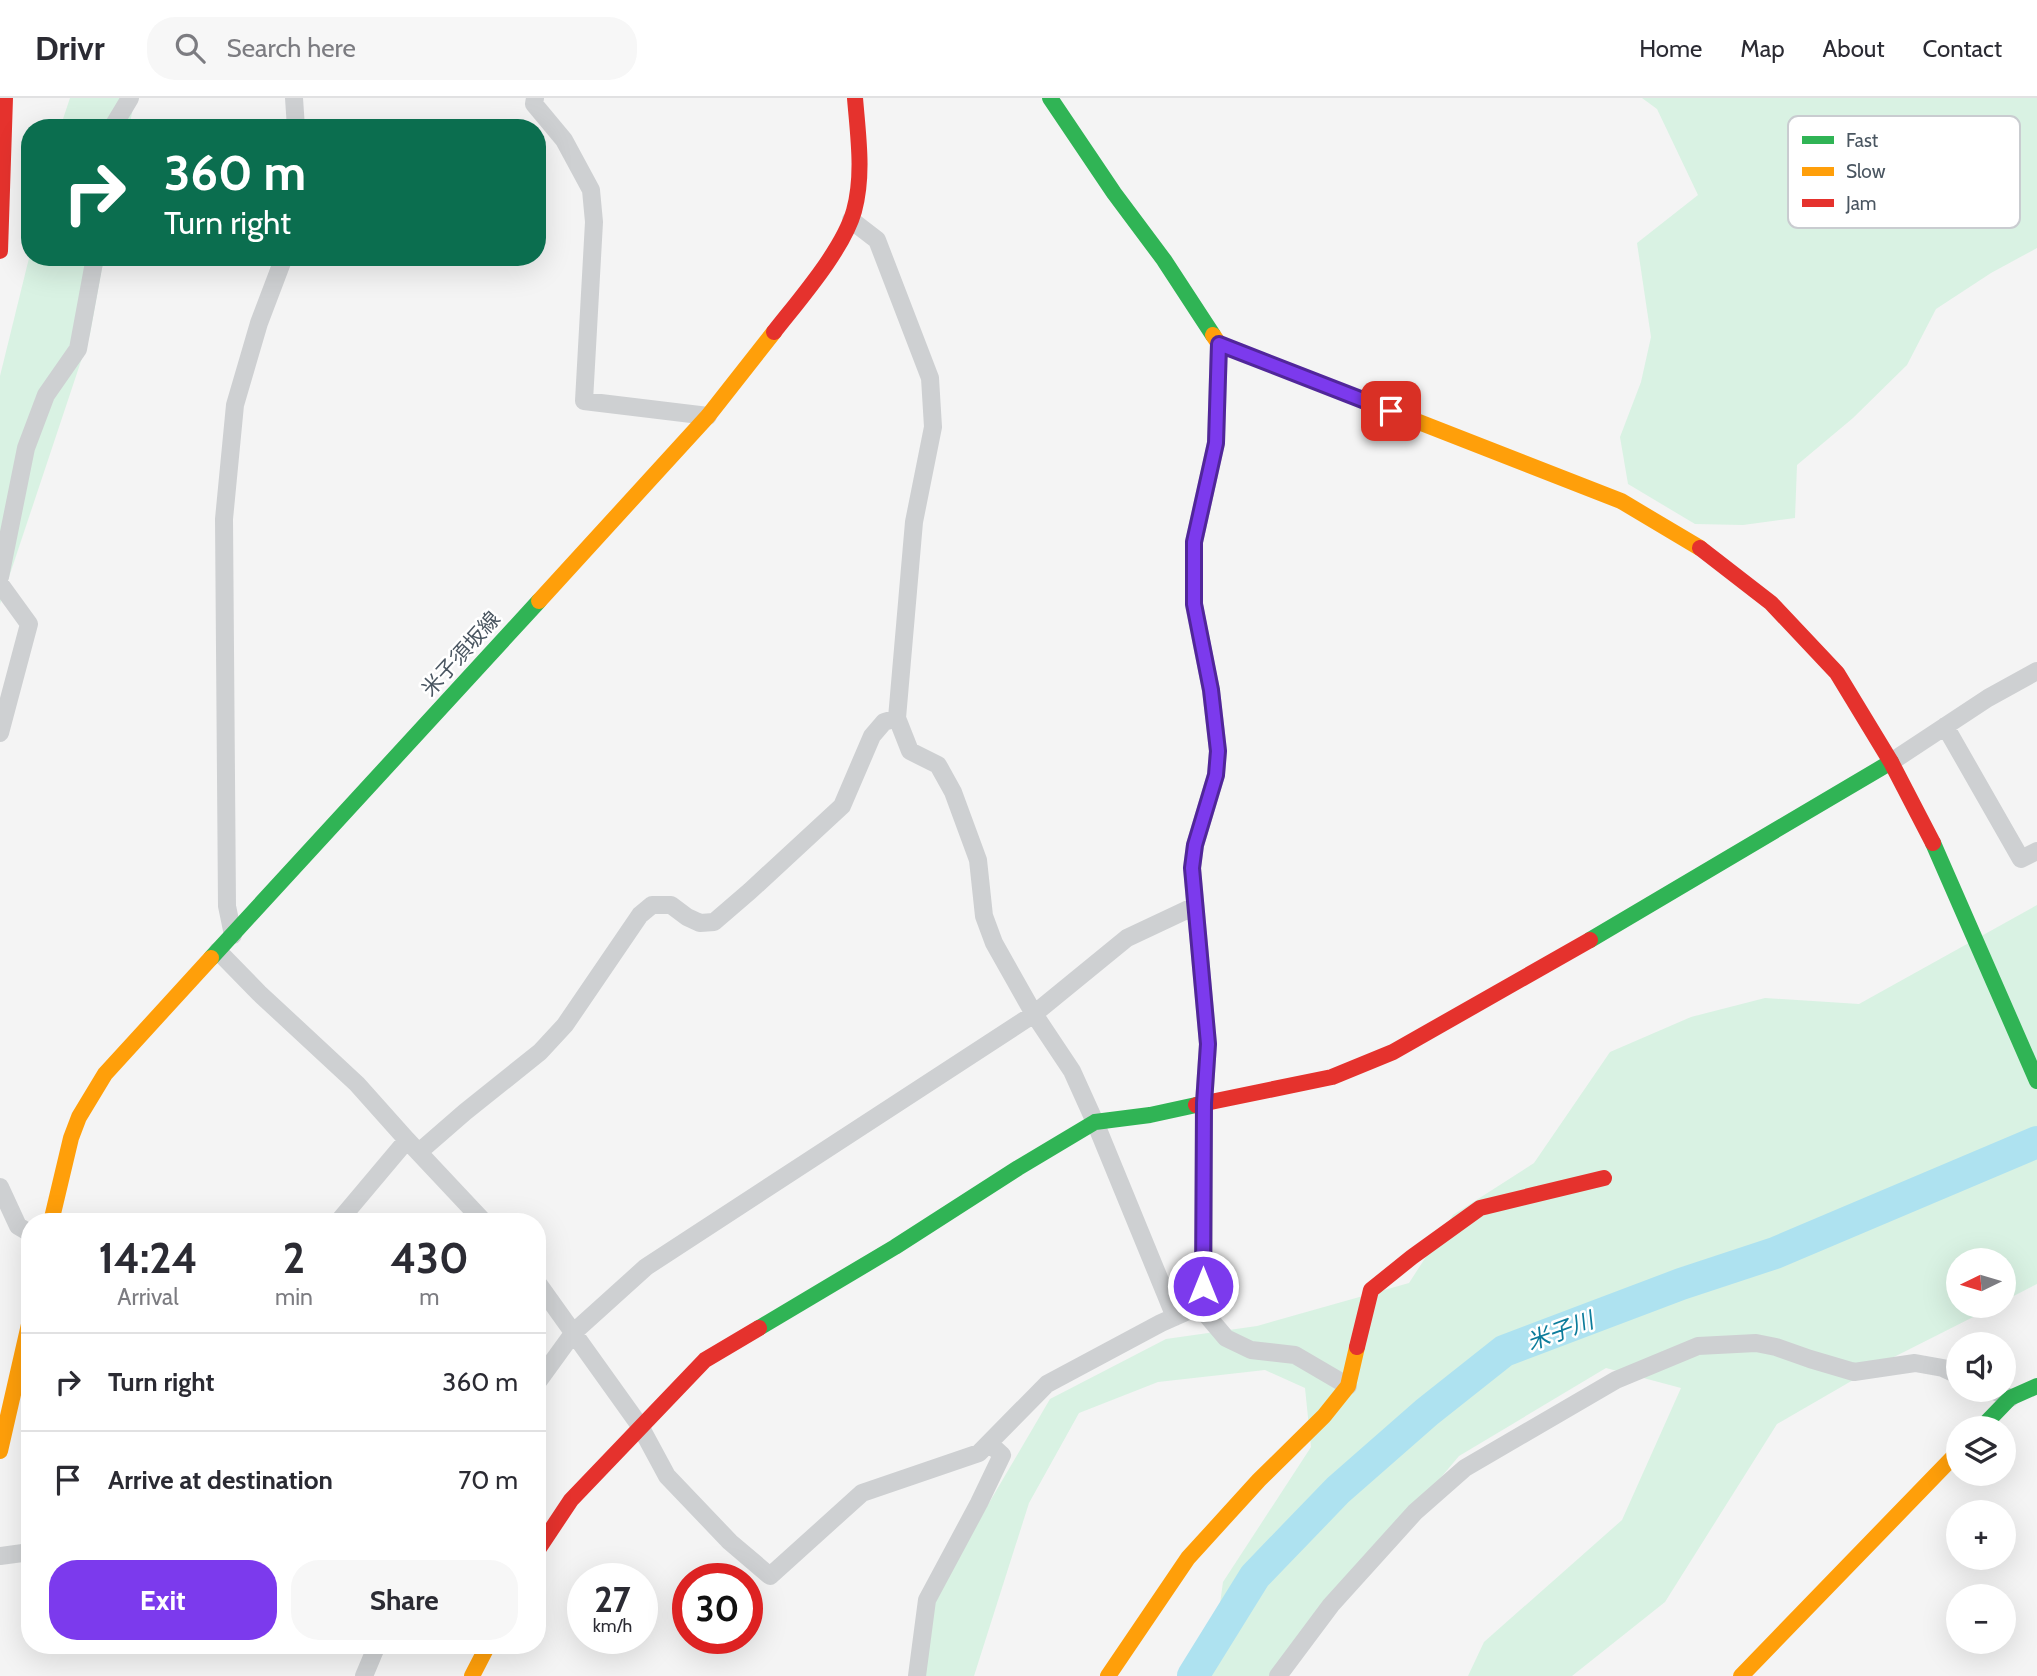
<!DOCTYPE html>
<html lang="en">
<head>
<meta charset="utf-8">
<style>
  body { margin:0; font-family:Cabin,"Noto Sans JP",sans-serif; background:#f7f7f7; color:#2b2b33; height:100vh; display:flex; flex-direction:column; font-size:26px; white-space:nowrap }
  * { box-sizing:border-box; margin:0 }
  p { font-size:23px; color:#7c7c81 }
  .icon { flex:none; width:38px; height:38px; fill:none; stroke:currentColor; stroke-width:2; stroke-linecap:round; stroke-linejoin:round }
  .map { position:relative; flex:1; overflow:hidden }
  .panel { position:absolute; left:21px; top:1115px; width:525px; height:441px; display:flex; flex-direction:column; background:#fff; border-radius:28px; box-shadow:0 7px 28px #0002 }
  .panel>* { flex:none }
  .guide { position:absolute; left:21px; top:21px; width:525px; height:147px; border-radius:28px; box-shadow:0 7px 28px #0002; background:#0b6e4f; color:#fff; overflow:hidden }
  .needle { width:46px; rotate:265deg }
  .tools { position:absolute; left:1946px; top:1150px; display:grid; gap:14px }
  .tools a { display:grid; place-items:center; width:70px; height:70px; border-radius:50%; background:#fff; box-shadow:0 7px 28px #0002; font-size:35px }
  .speed { position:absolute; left:567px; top:1465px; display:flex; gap:14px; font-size:35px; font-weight:700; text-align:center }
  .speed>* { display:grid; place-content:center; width:91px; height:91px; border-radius:50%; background:#fff; box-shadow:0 7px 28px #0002; line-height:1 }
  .speed small { font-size:18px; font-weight:400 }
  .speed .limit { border:10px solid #d22; background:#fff; color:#111 }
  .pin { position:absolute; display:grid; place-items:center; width:60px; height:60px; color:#fff; margin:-30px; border-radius:14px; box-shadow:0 4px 10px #0006 }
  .me { position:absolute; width:77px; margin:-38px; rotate:0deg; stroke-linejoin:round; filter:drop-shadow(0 0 5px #0008) }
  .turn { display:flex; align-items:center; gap:24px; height:147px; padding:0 28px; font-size:32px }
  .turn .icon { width:91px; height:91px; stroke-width:2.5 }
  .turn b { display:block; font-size:49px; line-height:60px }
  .eta { display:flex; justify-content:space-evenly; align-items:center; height:119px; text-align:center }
  .eta b { font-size:42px; font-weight:700; line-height:49px }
  .action { display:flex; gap:14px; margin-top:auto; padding:14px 28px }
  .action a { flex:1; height:80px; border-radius:28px; background:#7c3aed; color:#fff; font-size:28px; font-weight:700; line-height:80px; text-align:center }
  .action a+a { background:#f7f7f7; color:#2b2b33 }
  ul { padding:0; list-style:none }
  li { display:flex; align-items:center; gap:21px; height:98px; padding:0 28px; border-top:2px solid #e1e1e2 }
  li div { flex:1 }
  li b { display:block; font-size:26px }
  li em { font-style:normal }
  header { display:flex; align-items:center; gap:42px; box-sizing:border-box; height:98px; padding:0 35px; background:#fff; border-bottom:2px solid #e1e1e2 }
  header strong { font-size:33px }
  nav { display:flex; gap:38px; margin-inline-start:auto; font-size:24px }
  .search { width:490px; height:63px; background:#f7f7f7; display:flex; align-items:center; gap:18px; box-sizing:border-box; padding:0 24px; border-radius:28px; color:#7c7c81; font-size:26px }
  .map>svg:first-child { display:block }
</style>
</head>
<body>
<header>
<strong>Drivr</strong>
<div class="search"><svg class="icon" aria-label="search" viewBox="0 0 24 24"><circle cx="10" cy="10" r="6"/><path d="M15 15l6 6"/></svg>Search here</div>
<nav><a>Home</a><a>Map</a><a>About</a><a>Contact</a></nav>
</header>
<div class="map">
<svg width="2037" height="1578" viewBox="0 0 2037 1578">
  <rect width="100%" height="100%" fill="#f4f4f4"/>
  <!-- green -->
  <path fill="#d9f2e3" d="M70 0H135L129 30H60Z
    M1642 0H2037V150L1991 175 1936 211 1907 267 1853 320 1797 367 1795 420 1743 427 1695 426 1628 386 1620 339 1641 284 1651 239 1637 145 1698 97 1657 11Z
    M30 156V159H104L90 236 0 506V278Z
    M2037 807V1186L2004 1203V1162H1958V1208H1995L1886 1263 1777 1326 1665 1504 1572 1578H1468L1484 1544 1622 1422 1681 1290 1606 1270 1459 1358 1316 1528 1276 1578H1210L1223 1484 1311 1349 1305 1290 1265 1272 1158 1284 1079 1315 1029 1405 974 1578H924L935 1497 1050 1301 1166 1241 1257 1228 1409 1185 1453 1117 1534 1065 1610 954 1691 919 1765 900 1859 906Z"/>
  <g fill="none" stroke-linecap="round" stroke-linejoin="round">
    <!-- river -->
    <path stroke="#aee2f0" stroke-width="32" d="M1193 1578 1255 1478 1338 1392 1427 1314 1504 1253 1681 1186 1775 1155 2037 1044"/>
    <!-- street -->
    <path stroke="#ced0d2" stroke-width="18" d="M294 0 296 30
      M535 0 534 6 564 42 591 92 594 124 584 303 708 318
      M112 30 130 0
      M851 122 877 142 930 280 933 329 914 424 897 620 910 653 938 667 953 694 978 762 984 818 994 845 1034 916 1072 973 1095 1024 1175 1219
      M1219 246 1216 345 1194 444V507L1211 592 1218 653 1216 677 1195 747 1192 770 1208 946 1204 1005V1214L1226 1240 1251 1252 1295 1257 1348 1288
      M0 479 26 350 46 297 78 251 95 159
      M0 486 29 526 0 635
      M1945 628 2021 761 2037 753
      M1891 664 1988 600 2037 573
      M233 837 227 808 224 421 235 307 259 225 284 159
      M218 853 259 895 357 986 407 1042 484 1124
      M419 1054 465 1014 540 954 565 927 640 817 652 807H671L687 819 700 825 714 824 750 793 842 708 872 638 884 624 897 620
      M0 1089 18 1128 30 1135
      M338 1124 407 1042
      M537 1184 640 1328 667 1378 730 1444 770 1478 862 1395 979 1355 1047 1286 1161 1225 1188 1213 1204 1214
      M537 1285 574 1234 646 1169 1034 916 1127 840 1195 808
      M1992 1292 2010 1300
      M0 1458 30 1454
      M364 1578 377 1547
      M917 1578 927 1502 979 1405 1002 1357 989 1345
      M1278 1578 1331 1507 1415 1414 1465 1370 1616 1282 1698 1248 1756 1245 1776 1249 1810 1261 1854 1274 1915 1265 1943 1270 1958 1277"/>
    <!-- fast -->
    <path stroke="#30b455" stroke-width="16" d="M1050 0 1114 95 1164 162 1213 237
      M1933 745 2037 983
      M1590 842 1891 664
      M211 860 539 503
      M759 1230 895 1149 1018 1070 1095 1024 1150 1017 1196 1007
      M1981 1330 2010 1300 2037 1288"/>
    <!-- slow -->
    <path stroke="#ff9f0a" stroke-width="16" d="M1213 237 1219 246 1621 403 1700 450
      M539 503 708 318 774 234
      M51 1124 71 1040 79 1019 105 976 211 860
      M0 1353 30 1222
      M472 1578 488 1547
      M1108 1578 1188 1460 1259 1382 1324 1318 1348 1288 1357 1249
      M1741 1578 1958 1354"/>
    <!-- jam -->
    <path stroke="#e5322d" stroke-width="16" d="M0 153 5 0
      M774 234C799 202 843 152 854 113 864 77 858 37 855 0
      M1700 450 1771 505 1837 575 1891 664 1933 745
      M1196 1007 1332 979 1393 954 1590 842
      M1357 1249 1371 1192 1412 1159 1480 1110 1604 1080
      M537 1453 571 1402 705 1262 759 1230"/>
  </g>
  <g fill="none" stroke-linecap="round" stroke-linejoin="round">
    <!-- route casing -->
    <g stroke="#51269a" stroke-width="18">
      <path id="route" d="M1203 1188 1204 1005 1208 946 1192 770 1195 747 1216 677 1218 653 1211 592 1194 506V444L1216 345 1219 246 1391 313"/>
    </g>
    <!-- route -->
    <use href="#route" stroke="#7c3aed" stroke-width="12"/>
  </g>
  <g text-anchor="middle" stroke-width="5" stroke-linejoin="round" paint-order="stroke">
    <!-- street labels -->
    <g font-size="21" fill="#4a5661" stroke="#fff">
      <text transform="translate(461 556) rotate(-48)" y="7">米子須坂線</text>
    </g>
    <!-- water labels -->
    <g font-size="23" font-style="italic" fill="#0c7c9b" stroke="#fff">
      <text transform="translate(1560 1233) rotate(-20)" y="8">米子川</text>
    </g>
  </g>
  <!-- legend -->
  <rect x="1788" y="18" width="232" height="112" rx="10" fill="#fff" stroke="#c9ccd0" stroke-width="2"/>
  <rect x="1802" y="38" width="32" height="8" fill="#30b455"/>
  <rect x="1802" y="69" width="32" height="9" fill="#ff9f0a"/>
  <rect x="1802" y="101" width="32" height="8" fill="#e5322d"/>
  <g font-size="19" fill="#4a5661">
    <text x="1846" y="49">Fast</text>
    <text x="1846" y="80">Slow</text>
    <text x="1846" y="112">Jam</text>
  </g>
</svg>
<div class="tools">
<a><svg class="needle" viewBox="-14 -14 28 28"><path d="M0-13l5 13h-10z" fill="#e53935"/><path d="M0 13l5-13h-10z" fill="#7c7c81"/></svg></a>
<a><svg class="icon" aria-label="sound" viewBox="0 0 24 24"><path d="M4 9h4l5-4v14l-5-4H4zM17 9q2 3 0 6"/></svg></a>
<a><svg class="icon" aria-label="layers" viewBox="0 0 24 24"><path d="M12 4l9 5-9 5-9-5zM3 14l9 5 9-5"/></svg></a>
<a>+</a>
<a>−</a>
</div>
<div class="speed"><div>27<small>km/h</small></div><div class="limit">30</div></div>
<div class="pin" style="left:1391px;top:313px;background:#d93025"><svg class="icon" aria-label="arrive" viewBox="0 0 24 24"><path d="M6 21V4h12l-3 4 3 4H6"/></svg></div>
<svg class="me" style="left:1203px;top:1188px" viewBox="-20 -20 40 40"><circle r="17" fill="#7c3aed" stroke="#fff" stroke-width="3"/><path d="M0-11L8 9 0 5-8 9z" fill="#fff"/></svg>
<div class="guide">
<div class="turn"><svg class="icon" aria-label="right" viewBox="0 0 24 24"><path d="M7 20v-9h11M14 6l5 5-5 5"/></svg><div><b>360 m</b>Turn right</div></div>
</div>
<section class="panel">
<div class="eta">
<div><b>14:24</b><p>Arrival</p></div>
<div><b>2</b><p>min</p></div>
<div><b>430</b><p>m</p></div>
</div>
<ul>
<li><svg class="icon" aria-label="right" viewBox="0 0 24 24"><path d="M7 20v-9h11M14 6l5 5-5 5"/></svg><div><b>Turn right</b></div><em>360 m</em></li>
<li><svg class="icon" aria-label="arrive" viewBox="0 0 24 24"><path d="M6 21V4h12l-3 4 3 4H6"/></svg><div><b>Arrive at destination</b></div><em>70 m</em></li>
</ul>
<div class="action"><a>Exit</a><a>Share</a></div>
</section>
</div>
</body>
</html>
